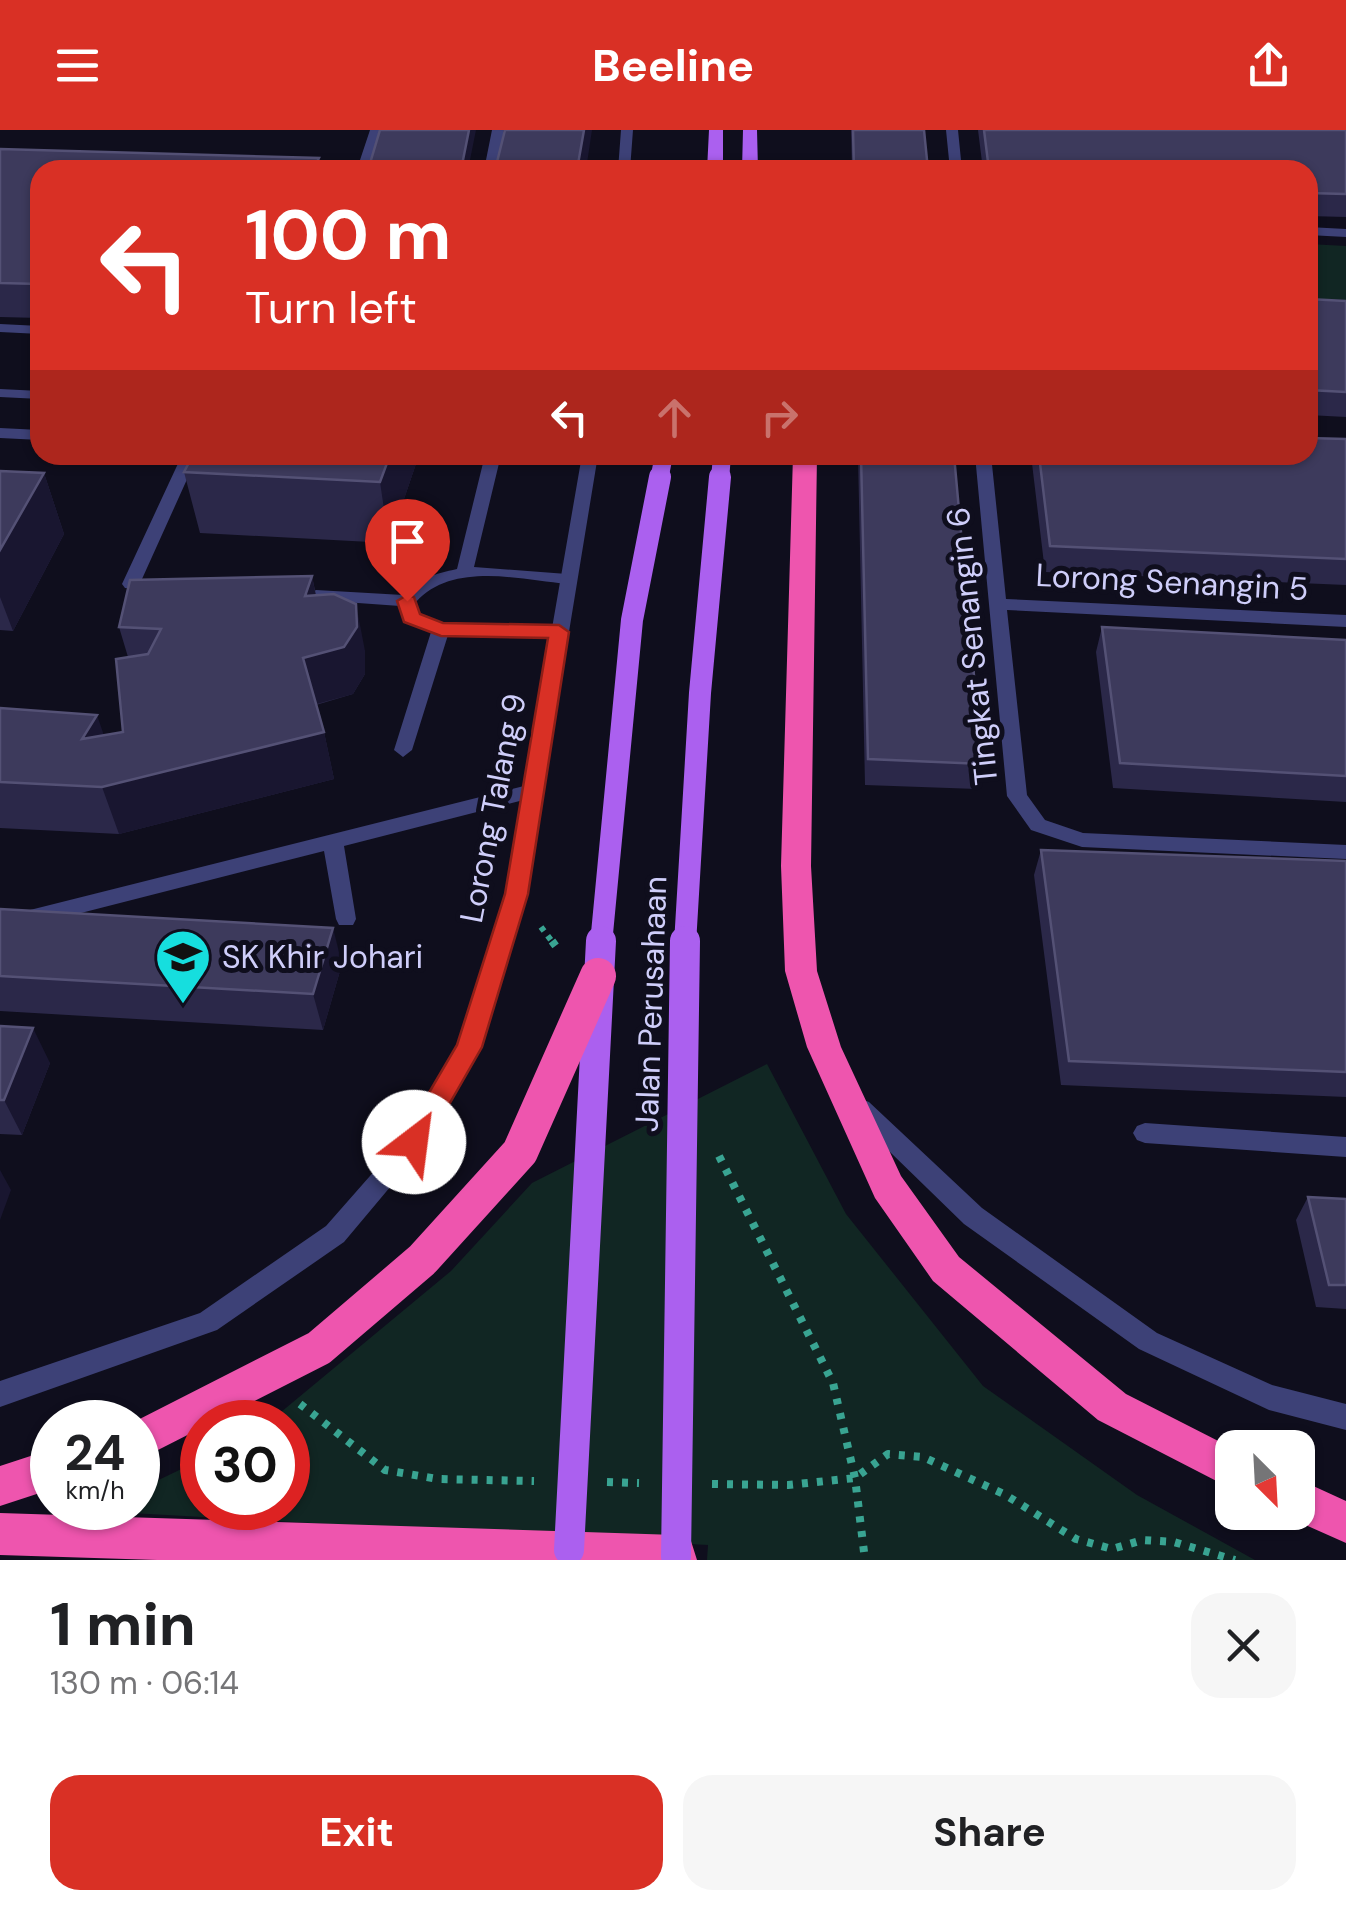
<!DOCTYPE html>
<html lang="en">
<head>
<meta charset="utf-8">
<style>
  body { margin:0; font-family:"DM Sans",sans-serif; background:#f6f6f6; color:#202124; height:100vh; display:flex; flex-direction:column; font-size:38px; white-space:nowrap }
  * { box-sizing:border-box; margin:0 }
  p { font-size:32px; color:#757577 }
  .icon { flex:none; width:55px; height:55px; fill:none; stroke:currentColor; stroke-width:2; stroke-linecap:round; stroke-linejoin:round }
  .map { position:relative; height:1430px; overflow:hidden }
  .side { display:flex; flex-direction:column; background:#fff; flex:1 }
  .side>* { flex:none }
  .guide { position:absolute; left:30px; top:30px; width:1288px; height:305px; border-radius:30px; box-shadow:0 2px 8px #0004; background:#d93025; color:#fff; overflow:hidden }
  .needle { width:65px; rotate:156deg }
  .fabs { position:absolute; left:1215px; top:1300px; display:grid; gap:20px }
  .fabs a { display:grid; place-items:center; width:100px; height:100px; border-radius:20px; background:#fff; box-shadow:0 2px 8px #0004; font-size:50px }
  .speed { position:absolute; left:30px; top:1270px; display:flex; gap:20px; font-size:50px; font-weight:700; text-align:center }
  .speed>* { display:grid; place-content:center; width:130px; height:130px; border-radius:50%; background:#fff; box-shadow:0 2px 8px #0004; line-height:1 }
  .speed small { font-size:25px; font-weight:400 }
  .speed .limit { border:15px solid #d22; background:#fff; color:#111 }
  .pin { position:absolute; display:grid; place-items:center; width:85px; height:85px; color:#fff; margin:-102px -42px; border-radius:50% 50% 50% 0; rotate:-45deg; box-shadow:0 0 10px #0007 }
  .pin .icon { rotate:45deg }
  .me { position:absolute; width:110px; margin:-55px; rotate:30deg; stroke-linejoin:round; filter:drop-shadow(0 0 8px #0008) }
  .turn { display:flex; align-items:center; gap:35px; height:210px; padding:0 50px; font-size:45px }
  .turn .icon { width:130px; height:130px; stroke-width:2.5 }
  .turn b { display:block; font-size:70px; line-height:85px }
  .lanes { display:flex; align-items:center; height:95px; padding:0 50px; background:#0003; justify-content:center; gap:50px; direction:ltr }
  .lanes .off { opacity:.35 }
  .round { display:grid; place-items:center; flex:none; width:105px; height:105px; border-radius:30px; background:#f6f6f6 }
  .summary { display:flex; align-items:center; justify-content:space-between; height:170px; padding:0 50px }
  h1 { font-size:60px; font-weight:700; line-height:75px }
  .button { display:flex; gap:20px; margin-top:auto; padding:20px 50px }
  .button a { flex:1; height:115px; border-radius:30px; background:#d93025; color:#fff; font-size:40px; font-weight:700; line-height:115px; text-align:center }
  .button a+a { background:#f6f6f6; color:#202124 }
  header { display:flex; justify-content:space-between; align-items:center; height:130px; padding:0 50px; background:#d93025; color:#fff; font-size:45px; font-weight:700 }
  .map>svg:first-child { display:block }
</style>
</head>
<body>
<header><svg class="icon" aria-label="menu" viewBox="0 0 24 24"><path d="M4 6h16M4 12h16M4 18h16"/></svg>Beeline<svg class="icon" aria-label="share" viewBox="0 0 24 24"><path d="M12 15V3M7 8l5-5 5 5M5 13v7h14v-7"/></svg></header>
<div class="map">
<svg width="1346" height="1430" viewBox="0 0 1346 1430">
  <rect width="100%" height="100%" fill="#0f0e1d"/>
  <!-- green -->
  <path fill="#112623" d="M1308 114 1346 116V170L1308 169Z
    M767 934 846 1084 983 1256 1137 1365 1255 1430H707L708 1415 95 1381 138 1378V1360L202 1329V1378H288V1292H269L451 1141 532 1053Z"/>
  <g fill="none" stroke-linecap="round" stroke-linejoin="round">
    <!-- path-far1 -->
    <path stroke="#39a492" stroke-width="6" stroke-dasharray="5 6" stroke-linecap="butt" d="M541 797 554 814"/>
    <!-- path -->
    <path stroke="#39a492" stroke-width="8" stroke-dasharray="6 9" stroke-linecap="butt" d="M552 811 561 823
      M719 1026 833 1253 855 1348 865 1430
      M300 1274 385 1340 438 1349 534 1351
      M607 1352 639 1353
      M712 1354 788 1355 855 1348 888 1324 923 1327 1004 1364 1076 1409 1112 1419 1143 1410 1174 1412 1235 1430"/>
    <!-- lane -->
    <path fill="#3d4177" fill-rule="evenodd" d="M492 0H504L496 40H484Z
      M0 194 40 196V204L0 202Z
      M0 259 40 261V269L0 267Z
      M0 298 40 300V310L0 308Z
      M182 325H198L142 449 158 451 161 455 152 460 125 458 122 454Z
      M485 325H501L474 437 567 444 575 449 567 454C519 449 452 432 416 472L419 484 443 493 559 496 568 502 559 508 448 505 412 620 403 627 394 620 431 502 405 491 400 476 316 470 307 465 316 460 403 465C418 448 435 444 457 439Z
      M532 654 539 656 542 661 539 666 344 716 356 789 353 795H339L336 789 324 721 30 796 23 794 20 788 23 782 30 780Z"/>
    <!-- street -->
    <path fill="#3d4177" fill-rule="evenodd" d="M370 0H382L369 40H290L287 37 293 33 358 36Z
      M621 0H633L630 40H618Z
      M946 0H958L962 40H950Z
      M1308 97 1346 99V107L1308 105Z
      M582 325H598L526 764 480 917 422 1019 344 1112 217 1200 0 1277V1251L200 1183 326 1096 406 1005 458 915 506 764Z
      M975 325H991L1006 469 1346 485V497L1007 480 1027 665 1045 690 1083 703 1346 715V729L1082 717 1031 700 1007 666Z
      M861 969 869 972 982 1078 1157 1203 1272 1255 1346 1274V1300L1269 1280 1139 1219 964 1094 853 986 850 979 853 972Z
      M1145 993 1346 1007V1027L1145 1013 1137 1010 1133 1003 1137 996Z"/>
    <!-- primary -->
    <path fill="#ab60ef" fill-rule="evenodd" d="M709 0H723V40H707Z
      M743 0H757L758 40H742Z"/>
    <!-- highway -->
    <path fill="#ee55ae" fill-rule="evenodd" d="M793 325H817L811 736 817 841 841 917 901 1046 959 1127 1126 1264 1232 1318V1359L1098 1290 933 1151 875 1068 807 917 785 841 781 736Z
      M52 1319V1359L0 1376V1336Z
      M1298 1349 1346 1371V1413L1283 1385 1298 1382Z
      M0 1383 676 1405 691 1411 697 1430H157L0 1425Z"/>
    <!-- primary-bridge-far2 -->
    <path stroke="#ab60ef" stroke-width="18" d="M659 350 664 325
      M720 350 722 325"/>
    <!-- primary-bridge-far1 -->
    <path stroke="#ab60ef" stroke-width="22" d="M601 814 632 490 660 347
      M685 814 700 563 720 347"/>
    <!-- primary-bridge -->
    <path stroke="#ab60ef" stroke-width="30" d="M569 1420 601 811
      M676 1426 685 811"/>
    <!-- highway-bridge -->
    <path stroke="#ee55ae" stroke-width="36" d="M138 1310 319 1218 422 1130 520 1022 598 846"/>
  </g>
  <!-- wall -->
  <path fill="#2b2849" d="M851 0H924L928 40H852Z
    M978 0H1346V87L1308 86V40H983Z
    M0 19 40 40V188L0 187Z
    M1308 169 1346 171V287L1308 285Z
    M1346 309V455L1045 442 1031 325H1308Z
    M419 325 389 413 200 403 184 342Z
    M858 325H954L982 634 977 659 865 655Z
    M0 341 44 343 64 404 13 501 0 500Z
    M312 446 316 465 365 521V544L353 564 316 575 324 602 334 649 119 704 0 698V578L104 605 123 602 128 527 119 497Z
    M1102 497 1346 510V672L1113 658 1096 522Z
    M1041 720 1346 731V967L1061 955 1034 745Z
    M0 779 342 834 323 900 0 881Z
    M0 896 50 933 22 1005 0 1004Z
    M1308 1067 1346 1069V1179L1316 1177 1296 1090Z"/>
  <!-- shaded-wall -->
  <path fill="#191630" d="M469 0H476L468 40H461Z
    M584 0H592L586 40H577Z
    M319 28 320 40H313Z
    M390 325H419L389 413 380 352Z
    M44 343 64 404 13 501 0 467V420Z
    M312 446 321 493 305 466Z
    M356 474 365 521V544L353 564 313 575 303 528Z
    M97 585 113 632 82 609Z
    M324 602 334 649 119 704 102 657Z
    M333 798 342 834 323 900 313 864Z
    M33 898 50 933 22 1005 4 970Z
    M0 1040 11 1060 0 1090Z"/>
  <!-- building -->
  <path fill="#3d3a5c" stroke="#545175" stroke-width="2.5" d="M380 0H469L461 40H368Z
    M505 0H584L577 40H495Z
    M853 0H924L928 40H854Z
    M984 0H1346V64L1308 63V40H989Z
    M0 19 319 28 313 40H40V154L0 153Z
    M1308 169 1346 171V262L1309 260Z
    M1308 308 1346 309V429L1050 416 1039 325H1308Z
    M193 325H390L380 352 184 342Z
    M861 325H954L982 634 868 629Z
    M0 341 44 343 0 420Z
    M312 446 305 466 334 464 356 474 357 497 344 517 303 528 324 602 102 657 0 652V578L97 585 82 609 123 602 116 529 148 524 161 499 119 497 130 450Z
    M1102 497 1346 510V646L1120 633Z
    M1041 720 1346 731V942L1069 931Z
    M0 779 333 798 313 864 0 846Z
    M0 896 33 898 4 970H0Z
    M1308 1067 1346 1069V1155H1329Z"/>
  <!-- route -->
  <path fill="#d93025" stroke="#8d1f18" stroke-width="2.5" d="M407 465 414 467 420 484 443 493 559 495 569 502 528 764 482 917 423 1020 414 1023 404 1020 400 1012 457 915 505 764 548 508 441 506 404 492 397 471Z"/>
  <!-- icons -->
  <defs>
    <g id="school-pin" transform="scale(2.875)"><path d="M0 17L-7.5 6A9.5 9.5 0 1 1 7.5 6Z" fill="#16dede" stroke="#0f0e1d"/><path d="M0-5L7-2L0 1L-7-2ZM-4 1L0 2.5L4 1V4Q0 6-4 4Z" fill="#111"/></g>
  </defs>
  <g fill-rule="evenodd">
    <use href="#school-pin" x="183" y="827"/>
  </g>
  <g text-anchor="middle" stroke-width="10" stroke-linejoin="round" paint-order="stroke">
    <!-- street labels -->
    <g font-size="32" fill="#cfcefa" stroke="#0f0e1d">
      <text transform="translate(1172 452) rotate(3)" y="11">Lorong Senangin 5</text>
      <text transform="translate(972 516) rotate(-96)" y="11">Tingkat Senangin 6</text>
      <text transform="translate(493 678) rotate(-79)" y="11">Lorong Talang 9</text>
      <text transform="translate(651 874) rotate(-88)" y="11">Jalan Perusahaan</text>
    </g>
    <!-- poi labels -->
    <g font-size="32" fill="#cfcefa" stroke="#0f0e1d" text-anchor="start">
      <text x="222" y="838">SK Khir Johari</text>
    </g>
  </g>
</svg>
<div class="fabs">
<a><svg class="needle" viewBox="-14 -14 28 28"><path d="M0-13l5 13h-10z" fill="#e53935"/><path d="M0 13l5-13h-10z" fill="#757577"/></svg></a>
</div>
<div class="speed"><div>24<small>km/h</small></div><div class="limit">30</div></div>
<div class="pin" style="left:407px;top:471px;background:#d93025"><svg class="icon" aria-label="arrive" viewBox="0 0 24 24"><path d="M6 21V4h12l-3 4 3 4H6"/></svg></div>
<svg class="me" style="left:414px;top:1012px" viewBox="-20 -20 40 40"><circle r="19" fill="#fff"/><path d="M0-13L10 11 0 6-10 11z" fill="#d93025"/></svg>
<div class="guide">
<div class="turn"><svg class="icon" aria-label="left" viewBox="0 0 24 24"><path d="M17 20v-9H6M10 6l-5 5 5 5"/></svg><div><b>100 m</b>Turn left</div></div>
<div class="lanes"><svg class="icon" aria-label="left" viewBox="0 0 24 24"><path d="M17 20v-9H6M10 6l-5 5 5 5"/></svg><svg class="icon off" aria-label="ahead" viewBox="0 0 24 24"><path d="M12 20V5M6 11l6-6 6 6"/></svg><svg class="icon off" aria-label="right" viewBox="0 0 24 24"><path d="M7 20v-9h11M14 6l5 5-5 5"/></svg></div>
</div>
</div>
<section class="side">
<div class="summary"><div><h1>1 min</h1><p>130 m · 06:14</p></div><a class="round"><svg class="icon" aria-label="close" viewBox="0 0 24 24"><path d="M6 6l12 12M18 6L6 18"/></svg></a></div>
<div class="button"><a>Exit</a><a>Share</a></div>
</section>
</body>
</html>
